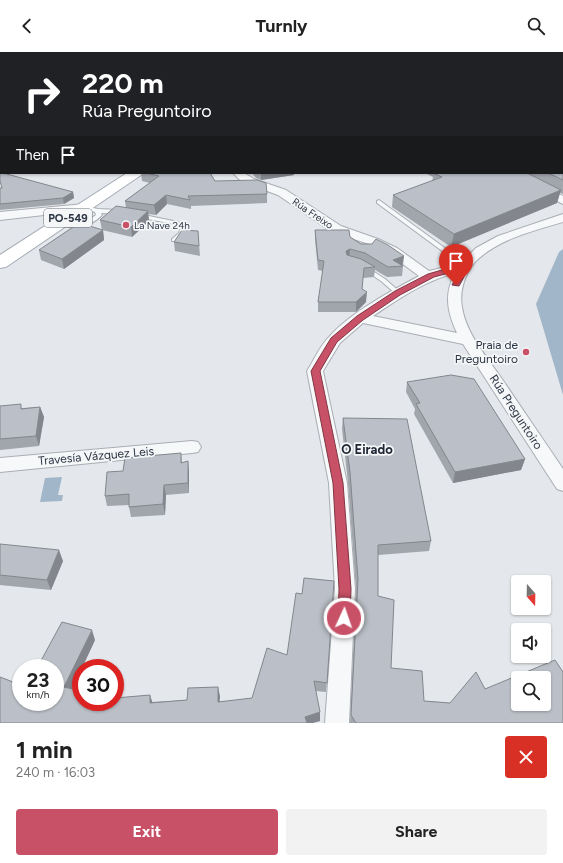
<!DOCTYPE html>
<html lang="en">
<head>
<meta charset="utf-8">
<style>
  body { margin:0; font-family:Figtree,sans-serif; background:#f2f2f2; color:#222; height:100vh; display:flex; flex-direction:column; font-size:15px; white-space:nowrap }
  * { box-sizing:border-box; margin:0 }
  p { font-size:13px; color:#767676 }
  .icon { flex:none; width:22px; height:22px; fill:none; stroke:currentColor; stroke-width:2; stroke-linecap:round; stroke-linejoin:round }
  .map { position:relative; height:671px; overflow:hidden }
  .panel { display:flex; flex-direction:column; background:#fff; flex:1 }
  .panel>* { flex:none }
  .hud { position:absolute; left:0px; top:0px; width:563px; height:122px; box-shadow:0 1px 3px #0004; background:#202124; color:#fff; overflow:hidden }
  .needle { width:26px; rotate:160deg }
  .fabs { position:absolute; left:511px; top:523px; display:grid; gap:8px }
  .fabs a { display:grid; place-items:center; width:40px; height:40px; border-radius:4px; background:#fff; box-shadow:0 1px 3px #0004; font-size:20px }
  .speed { position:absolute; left:12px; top:607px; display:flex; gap:8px; font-size:20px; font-weight:700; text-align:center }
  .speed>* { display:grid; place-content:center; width:52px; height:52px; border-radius:50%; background:#fff; box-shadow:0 1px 3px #0004; line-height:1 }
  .speed small { font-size:10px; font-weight:400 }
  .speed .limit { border:6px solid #d22; background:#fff; color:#111 }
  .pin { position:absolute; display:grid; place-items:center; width:34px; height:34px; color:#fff; margin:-41px -17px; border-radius:50% 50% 50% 0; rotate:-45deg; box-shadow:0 0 4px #0007 }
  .pin .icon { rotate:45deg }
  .me { position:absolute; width:44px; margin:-22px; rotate:3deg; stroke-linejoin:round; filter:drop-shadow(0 0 3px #0008) }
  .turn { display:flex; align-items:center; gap:14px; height:84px; padding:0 16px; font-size:18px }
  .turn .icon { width:52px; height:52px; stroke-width:2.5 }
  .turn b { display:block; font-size:28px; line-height:34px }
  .then { display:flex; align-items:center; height:38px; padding:0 16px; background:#0003; gap:8px; font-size:15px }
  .round { display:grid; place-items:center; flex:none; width:42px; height:42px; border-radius:4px; background:#f2f2f2 }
  .head { display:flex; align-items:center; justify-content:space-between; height:68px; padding:0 16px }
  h1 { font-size:24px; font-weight:700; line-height:30px }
  .cta { display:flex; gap:8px; margin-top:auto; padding:8px 16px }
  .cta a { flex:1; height:46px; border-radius:4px; background:#c85167; color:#fff; font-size:16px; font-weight:700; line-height:46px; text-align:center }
  .cta a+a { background:#f2f2f2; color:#222 }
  header { display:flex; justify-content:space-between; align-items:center; height:52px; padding:0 16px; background:#fff; font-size:18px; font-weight:700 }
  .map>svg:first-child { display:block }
</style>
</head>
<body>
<header><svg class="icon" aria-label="back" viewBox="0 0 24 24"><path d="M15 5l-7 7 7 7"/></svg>Turnly<svg class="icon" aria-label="search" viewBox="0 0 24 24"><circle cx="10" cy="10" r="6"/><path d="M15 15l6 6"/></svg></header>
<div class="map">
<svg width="563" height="671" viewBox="0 0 563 671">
  <rect width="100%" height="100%" fill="#e4e7eb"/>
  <!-- water -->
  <path fill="#a1b6c9" d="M563 197V343L536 252 559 200Z
    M62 425 58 443H63L62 449 40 450 45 426Z"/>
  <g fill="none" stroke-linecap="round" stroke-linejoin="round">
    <!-- service casing -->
    <g stroke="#a9aeb5" stroke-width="2">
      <path id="service" d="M562 13H563V15H562Z
        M379 148 468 213V215H464L377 151V149Z
        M84 154 98 157 119 158 122 160 119 162 101 161 102 163C92 174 71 180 58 171 62 168 66 170 71 171 81 171 88 169 96 163L95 160 82 157 81 156Z
        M139 162 178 170 186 176 185 182 176 189H172V187L179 181 180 177 174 172 137 165V163Z
        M365 214 385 227 400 240 401 241 400 242H396L381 229 363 217V215Z"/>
    </g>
    <!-- minor casing -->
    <g stroke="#a9aeb5" stroke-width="2">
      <path id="minor" d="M418 0H426L427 1H419Z
        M528 0H539L540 1H529Z
        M562 4H563V8H562Z
        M562 94H563V100H562Z
        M233 121H244L254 127 286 138 341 174 378 187 397 196 429 219 461 211 476 196 498 184 563 162V170C533 179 498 187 475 210 465 221 459 240 462 255 466 282 487 305 502 327 522 357 543 387 563 417V439L557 437 463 292 363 271 340 291 323 319 347 431 355 537 349 671H325L335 537 329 431 307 319C314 308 320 294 329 285 350 261 391 239 419 224L388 201 369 192 332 180 278 143 242 130ZM455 221C444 242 447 260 457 281L373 264C399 247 424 229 455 221Z
        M504 121H517L563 144V152Z
        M84 152 88 154 90 156 88 158 0 168V160Z
        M192 389 198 390 201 395 198 400 192 401 0 420V406Z"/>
    </g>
    <!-- primary casing -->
    <g stroke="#a4acb6" stroke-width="2">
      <path id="primary" d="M127 121H144L6 215 0 216V203Z"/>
    </g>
    <!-- service -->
    <use href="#service" fill="#f7f8f9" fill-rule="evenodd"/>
    <!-- minor -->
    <use href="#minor" fill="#f7f8f9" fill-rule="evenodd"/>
    <!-- primary -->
    <use href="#primary" fill="#fff" fill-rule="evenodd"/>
  </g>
  <!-- wall -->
  <path fill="#a1a5ac" d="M174 0H369V1H175Z
    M547 0H563V2L562 1Z
    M562 69 563 70V93H562V94Z
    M563 98V142L560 141 557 151 451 195 392 155 393 143 432 129 433 125 425 121H562Z
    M141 121H210L215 129 267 142V151L191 154V157L167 152 156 163 148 162 149 169 132 185 102 178 100 168 126 156 125 149 150 131 142 129Z
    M252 121H294V123L261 128 256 126Z
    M0 136 73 140 74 146 64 152 0 158Z
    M103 178 104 188 64 217 41 208 39 198Z
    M315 178 350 185 361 192 404 204 402 224 387 225 375 218 374 225 363 226 362 237 366 250 356 260H318V250L323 219 318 218 315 187Z
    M198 179 200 204 175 199 174 190Z
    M407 330 525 407 521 418 453 431 414 362 415 357 406 340Z
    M0 354 23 356 40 355 44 365 39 394 0 398Z
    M343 366 431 489 429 499 378 503V544L391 616 424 649 450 651 485 637 563 671H350L356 537 348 431 342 377Z
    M181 401 182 411 189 420V441L166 443 165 463 131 465 129 455V453L107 454 105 444 123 419Z
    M0 492 63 509 51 538 0 533Z
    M334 529 326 640 316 639 320 669 21 650 95 588 82 616H81V617L72 637 81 650H152L187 648 220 644 219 650 252 646 287 603 302 542Z"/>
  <!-- shaded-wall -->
  <path fill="#83868c" d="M113 0H139V1H113Z
    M261 121H294V123L261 128Z
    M561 138 557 151 451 195 454 182Z
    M73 140 74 146 64 152 63 146Z
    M166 143 167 152 156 163 154 153Z
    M148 159 149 169 132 185 131 175Z
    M103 178 104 188 64 217 62 207Z
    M350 197 349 207 346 199Z
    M404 204 402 214 393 208Z
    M367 240 366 250 356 260V250Z
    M40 355 44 365 39 394 36 384Z
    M525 407 521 418 453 431 455 420Z
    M188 409 189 420V441L188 431Z
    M164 433 166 443 165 463 163 452Z
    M59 498 63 509 51 538 47 528Z
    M92 578 95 588 82 616H81V617L68 644 64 635Z
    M218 635 220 644 219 659 218 650Z
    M150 643 153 652 150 651Z
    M320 660V669L313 671H304L305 665Z"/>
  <!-- building -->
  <path fill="#bbc0c8" stroke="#83868c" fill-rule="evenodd" d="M180 0H369V1H181Z
    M432 0H534L535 1H433Z
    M562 69 563 70V87L562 86Z
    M562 98H563V128L548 121H562Z
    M0 120 1 121H3L73 140 63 146 0 152V136H2L0 129Z
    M146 121H210L215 129 257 128 266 131 267 142 188 144 190 148 166 143 154 153 125 149 159 124Z
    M433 121H527L561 138 454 182 393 143 442 125Z
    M116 154 148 159 131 175 100 168Z
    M79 171 103 178 62 207 39 198Z
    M182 178 198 179 199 194 174 190Z
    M315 178H349L350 185 361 192H372L376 187 388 193 404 204 393 208 403 214 388 215 365 201 350 197 346 199 347 203 361 207 375 215 364 216 362 237 367 240 356 250H318L324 209 318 208Z
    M451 323 474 327 525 407 455 420 416 352 420 351 407 330Z
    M21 352V357L40 355 36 384 0 387V354Z
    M343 366 407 367 431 489 378 493V544L394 548 391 616 422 619 424 649 450 651 476 620 485 637 555 608 563 620V671H356L351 663 358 527 350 420ZM518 626H544V652H518Z
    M181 401V411L188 409V431L164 433 163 452 129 455V442L105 444 107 420 123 419 125 406Z
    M0 492 59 498 47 528 0 523Z
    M304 526 334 529 327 631 314 629 320 660 305 665 307 671H0V625L21 633V650H55V616H37L62 570 92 578 64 635 81 639V650H115V646L150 643V651L187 648 188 636 218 635V650L252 646 267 596 287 603 296 541 302 542Z"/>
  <!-- route -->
  <path fill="#c85167" stroke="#823543" d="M466 211 470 214 459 234 452 233 460 218 434 225 400 243 363 268 337 290 320 319 343 431 351 537 350 566 348 570 344 572 339 570 338 566 339 537 333 431 311 319 331 286 357 264 395 239 428 222Z"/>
  <!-- markers -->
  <g fill="#c85167" stroke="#f4f6f8" stroke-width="1.5">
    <circle cx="126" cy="173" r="4"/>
    <circle cx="526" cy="300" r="4"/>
  </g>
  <g text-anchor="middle" stroke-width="3.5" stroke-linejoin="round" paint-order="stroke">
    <!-- far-street labels -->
    <g font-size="10" fill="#2c3543" stroke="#f4f6f8">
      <text transform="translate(313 161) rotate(34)" y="4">Rúa Freixo</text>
    </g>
    <!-- far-poi labels -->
    <g font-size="10" fill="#2c3543" stroke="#f4f6f8" text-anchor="start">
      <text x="134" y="177">La Nave 24h</text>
    </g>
    <!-- shield labels -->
    <rect fill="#f4f6f8" stroke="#686f79" stroke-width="1" x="44" y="157" width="48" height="18" rx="3"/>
    <g font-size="11" font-weight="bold" fill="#2c3543">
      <text x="68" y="170">PO-549</text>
    </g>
    <!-- poi labels -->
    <g font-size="12" fill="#2c3543" stroke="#f4f6f8" text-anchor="end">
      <text x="518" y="297">Praia de<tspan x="518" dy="14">Preguntoiro</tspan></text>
    </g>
    <!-- street labels -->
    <g font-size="12" fill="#2c3543" stroke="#f4f6f8">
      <text transform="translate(516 360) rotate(57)" y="4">Rúa Preguntoiro</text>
      <text transform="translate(96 404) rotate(-5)" y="4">Travesía Vázquez Leis</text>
    </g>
    <!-- neighbourhood labels -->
    <g font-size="13" font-weight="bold" fill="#1e2634" stroke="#f4f6f8">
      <text x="367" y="402">O Eirado</text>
    </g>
  </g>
</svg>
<div class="fabs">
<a><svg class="needle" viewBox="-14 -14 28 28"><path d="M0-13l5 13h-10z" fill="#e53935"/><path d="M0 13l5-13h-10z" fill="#767676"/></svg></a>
<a><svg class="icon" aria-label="sound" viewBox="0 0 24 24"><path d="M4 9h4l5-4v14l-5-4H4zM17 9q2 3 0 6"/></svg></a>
<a><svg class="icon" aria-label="search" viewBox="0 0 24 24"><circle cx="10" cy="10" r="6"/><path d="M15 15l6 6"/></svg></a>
</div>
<div class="speed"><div>23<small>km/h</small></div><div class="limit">30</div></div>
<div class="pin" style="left:456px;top:233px;background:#d93025"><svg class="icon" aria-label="arrive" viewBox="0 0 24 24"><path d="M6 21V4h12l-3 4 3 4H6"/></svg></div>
<svg class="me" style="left:344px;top:566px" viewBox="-20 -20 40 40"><circle r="17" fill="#c85167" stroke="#fff" stroke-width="3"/><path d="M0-11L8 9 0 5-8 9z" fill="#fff"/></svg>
<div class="hud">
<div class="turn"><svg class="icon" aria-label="right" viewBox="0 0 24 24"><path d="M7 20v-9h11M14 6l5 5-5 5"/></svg><div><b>220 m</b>Rúa Preguntoiro</div></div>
<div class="then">Then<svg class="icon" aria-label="arrive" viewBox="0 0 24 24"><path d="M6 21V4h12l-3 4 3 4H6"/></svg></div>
</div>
</div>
<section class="panel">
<div class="head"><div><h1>1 min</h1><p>240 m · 16:03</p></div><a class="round" style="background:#d93025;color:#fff"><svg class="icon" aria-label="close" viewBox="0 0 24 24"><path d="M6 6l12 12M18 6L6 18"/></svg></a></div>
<div class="cta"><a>Exit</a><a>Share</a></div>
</section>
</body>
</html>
